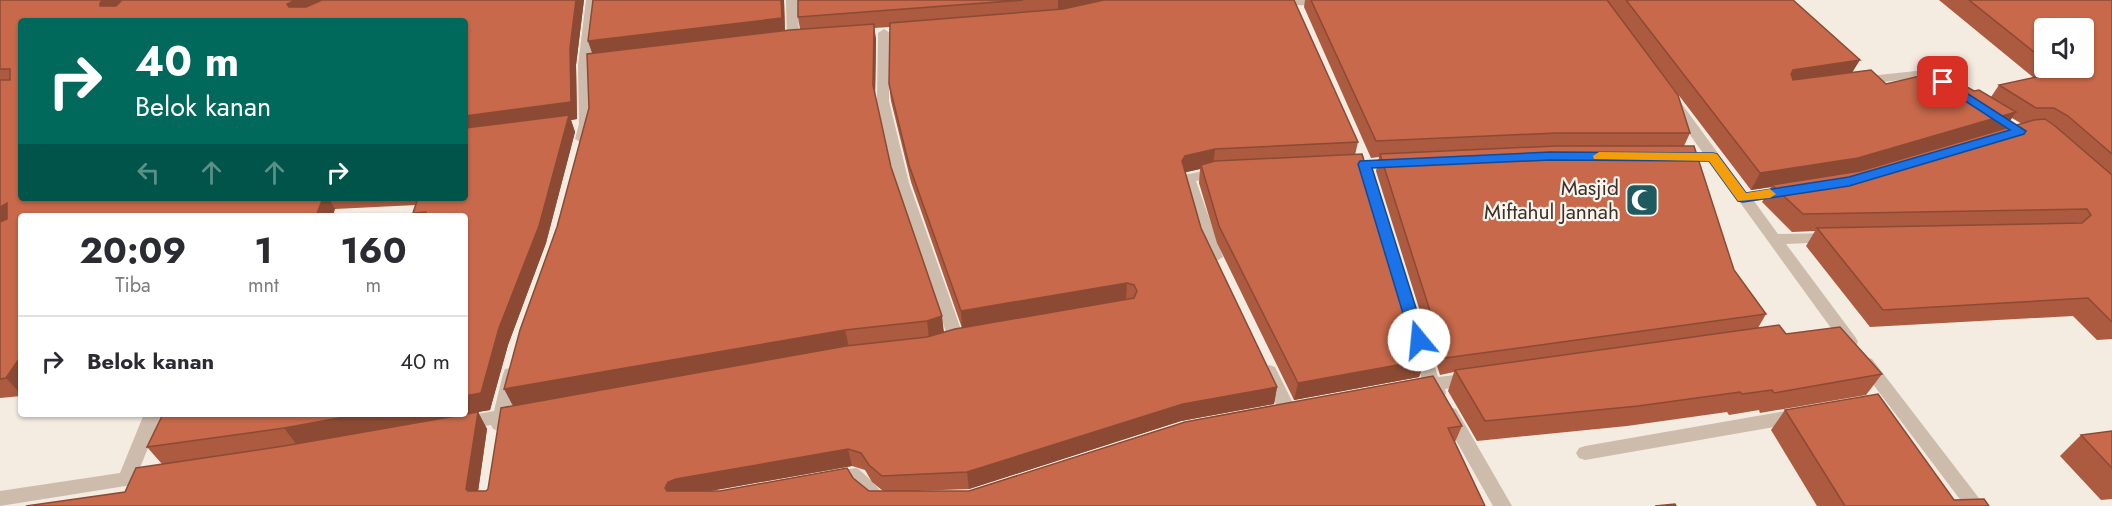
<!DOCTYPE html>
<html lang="id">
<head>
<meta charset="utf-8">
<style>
  body { margin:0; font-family:Jost,sans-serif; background:#f2f2f3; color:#2b2b33; height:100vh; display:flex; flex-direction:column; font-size:22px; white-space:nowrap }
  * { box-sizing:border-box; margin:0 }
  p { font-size:20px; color:#7c7c81 }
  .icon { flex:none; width:33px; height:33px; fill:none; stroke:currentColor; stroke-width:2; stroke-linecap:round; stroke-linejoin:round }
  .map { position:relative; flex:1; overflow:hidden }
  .details { position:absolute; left:18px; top:213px; width:450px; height:204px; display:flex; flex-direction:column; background:#fff; border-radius:6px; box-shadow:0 2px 4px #0004 }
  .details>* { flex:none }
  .banner { position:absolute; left:18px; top:18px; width:450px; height:183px; border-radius:6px; box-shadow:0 2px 4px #0004; background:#00695c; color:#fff; overflow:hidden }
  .buttons { position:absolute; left:2034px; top:18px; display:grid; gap:12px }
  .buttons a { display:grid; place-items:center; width:60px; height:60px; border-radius:6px; background:#fff; box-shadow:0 2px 4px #0004; font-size:30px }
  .pin { position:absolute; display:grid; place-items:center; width:51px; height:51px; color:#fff; margin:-26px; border-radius:12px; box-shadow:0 3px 9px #0006 }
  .me { position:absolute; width:66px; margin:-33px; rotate:343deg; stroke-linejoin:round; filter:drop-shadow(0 0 4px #0008) }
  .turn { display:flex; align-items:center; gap:21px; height:126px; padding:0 18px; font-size:27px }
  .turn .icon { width:78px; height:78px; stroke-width:2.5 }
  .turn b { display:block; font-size:42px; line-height:51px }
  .lanes { display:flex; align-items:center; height:57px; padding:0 18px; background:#0003; justify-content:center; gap:30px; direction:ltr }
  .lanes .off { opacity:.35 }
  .eta { display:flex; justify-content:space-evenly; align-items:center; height:102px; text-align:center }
  .eta b { font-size:36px; font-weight:700; line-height:42px }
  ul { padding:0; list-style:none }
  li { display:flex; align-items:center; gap:18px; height:90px; padding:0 18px; border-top:2px solid #e1e1e2 }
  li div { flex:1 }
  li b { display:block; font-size:22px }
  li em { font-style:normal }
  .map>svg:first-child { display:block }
</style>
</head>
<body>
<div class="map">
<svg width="2112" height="506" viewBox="0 0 2112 506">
  <rect width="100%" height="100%" fill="#f4ebe1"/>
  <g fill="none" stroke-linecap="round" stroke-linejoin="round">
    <!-- lane -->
    <path fill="#cdbbac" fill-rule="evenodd" d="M1797 409 1803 411 1806 416 1803 421 1797 423 1585 460 1579 458 1576 453 1579 448 1585 446Z"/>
    <!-- street -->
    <path fill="#cdbbac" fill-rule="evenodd" d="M586 0H598L591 61 605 59 611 63 605 67 590 68 593 124 589 139 582 143 575 139 579 124 578 65Z
      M786 0H798L799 40 793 44 787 40Z
      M1289 0H1320C1313 6 1298 6 1289 4Z
      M884 29 890 33 889 101 909 183 964 338 962 342 946 347 940 345 938 341 940 337 947 335 895 183 877 101 878 33Z
      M1916 71 1941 76 1953 84 1947 88 1916 78 1860 85 1854 81 1860 77Z
      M1674 99 1679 100 1747 193 1787 186 1792 188 1794 191 1792 194 1754 201 1778 234 1836 233 1838 237 1831 242 1786 244 1856 338 1858 342 1856 346H1844L1710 161 1673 160 1671 157 1678 153H1703L1667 103Z
      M1396 159 1403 163 1401 166 1345 169 1338 165 1345 161Z
      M1219 168 1226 172 1224 175 1196 181 1223 257 1215 262 1207 257 1183 187 1184 175Z
      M1416 325 1422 327 1424 331 1438 377 1471 373 1477 374 1479 379 1477 384 1445 389 1446 393 1444 398C1436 400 1433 399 1428 392L1417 394 1411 392 1409 387 1411 382 1422 380 1408 331 1410 327Z
      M1866 357 1872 359 1985 506H1965L1860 367 1858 363 1860 359Z
      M1269 365 1275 367 1297 411 1294 416 1288 418 1282 416 1279 411 1261 371 1263 367Z
      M511 368 517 369 519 374 512 407 524 408 527 413 524 418 508 422 505 429 499 431 493 429 491 425 462 430 456 428 453 423 456 418 494 411 503 374 505 369Z
      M1450 407 1456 409 1512 506H1493L1441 414 1444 409Z
      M144 414H162L139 470 151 469 157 471 160 476 157 481 0 506V491L120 473Z
      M856 468C862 470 884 493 887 500L884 505H872L858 493 851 483 833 485 827 483 824 478 827 473Z"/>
  </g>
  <!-- wall -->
  <path fill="#ac5a40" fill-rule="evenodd" d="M0 0H584L576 65 577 119 571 120 575 132 546 243 508 345 490 410 478 412 487 429 478 491H486L488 489 513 406 557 227 589 108 592 53 588 41 593 0H784L785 31 800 29 798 17V0H1294L1358 142 1355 155 1425 360 1419 377 1294 400 1217 243 1199 183 1200 169 1185 172 1201 228 1277 387 1274 404 1181 421 969 489 915 491H969L1462 426 1455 442 1485 506 125 492 162 464 147 447 163 414H465V216H414L413 213 416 205 335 209 21 216V396L0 398ZM21 21 465 198H21ZM890 27 889 84 891 101 911 182 962 328 944 332 891 167 875 95 876 40 874 28ZM852 466 865 470 872 482 883 491H869L853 478 720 491H708Z
    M1305 0H1793L1853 72 1886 84 1923 78 1974 91 1991 97 1999 85 2034 78 1939 0H2112V339L2097 340 2073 316 1870 327 1806 246 1815 231 1792 232 1762 202 1771 187 1751 190 1642 47 1690 133 1684 146 1734 270 1766 314 1758 328 1786 334 1882 374 1866 395 1760 413 1759 410 1729 415 1727 412 1627 426 1477 441 1448 391 1454 372 1440 375 1376 171 1379 157 1371 158 1304 7ZM2044 28 2084 68H2044ZM2012 118 2022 124 2004 129Z
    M1785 410 1954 500 1989 506H1817L1771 430Z
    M2112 431V499L2101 500 2060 456 2081 435Z"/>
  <!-- shaded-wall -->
  <path fill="#8c4a34" d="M103 0H131L110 19 100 6V3Z
    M296 0H339L296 20 287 4Z
    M576 0H584L576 65 577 119 571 120 575 132 546 243 508 345 490 410 478 412 487 429 476 506 297 445 284 428 361 414H465V116L570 48Z
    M781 0H784L785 35 594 57 588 41Z
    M1058 0H1121L1058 14Z
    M874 24 876 40 875 101 873 85Z
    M1860 60 1850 76 1785 87 1793 70Z
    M2016 112 2004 129 1848 175 1772 185 1771 187 1751 190 1760 173Z
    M1215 149 1213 166 1201 165 1200 169 1183 173 1182 161 1185 156Z
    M22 198H75L22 200Z
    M323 198H329L335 209 333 216H316Z
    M7 203 21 220 0 231V207Z
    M1127 283 1126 301 962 328 961 311Z
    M942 316 944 333 929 338 927 321Z
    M845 330 849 347 513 406 504 389Z
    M21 356V394L6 378Z
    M1425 360 1419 377 1294 400 1298 383Z
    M1277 387 1274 404 1181 421 969 489 967 472 1183 404Z
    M848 449 852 466 683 496 672 505 665 488 668 482 676 479Z"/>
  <!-- building -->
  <path fill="#c8694b" stroke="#8c4a34" stroke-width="1.5" d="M0 0H103L100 3V6H116L122 0H296L287 4 289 7H306L322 0H576L570 48 571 102 465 116V21H21V198H22V200L44 199 51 198H323L316 216H21V356L6 378 0 379V222L7 219V203L0 207V80H10V69H0Z
    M593 0H781L782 18 588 41Z
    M798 0H1023L798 17Z
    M1104 0H1294L1358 142 1215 149 1185 156 1182 161 1201 228 1277 387 1183 404 967 472 882 476 869 465 861 453 848 449 676 479 668 482 665 488 667 491H720L847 468 853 478 869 491H969L1185 422 1433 376 1462 426 1448 428 1485 506H26L125 492 136 468 284 446 478 412 466 489 468 491H486L488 489 501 408 846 346 927 337 955 329 1134 298 1137 291 1134 285 1127 283 961 311 909 165 889 84 890 23 1063 9Z
    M1311 0H1607L1678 95 1690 133H1556L1376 141Z
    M1626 0H1793L1860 60 1793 70 1791 74 1793 80 1871 70 1886 84 1920 76 1923 78 1941 72 1974 91 1979 90 2016 112 1858 158 1760 173Z
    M1969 0H2112V154L2068 116 2054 108H2036L1999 85 2060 72 2054 68H2084V28H2044V60Z
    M874 24 873 85 891 167 942 316 927 321 845 330 504 389 520 330 557 227 589 108 587 54 790 30Z
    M569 115 539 226 499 328 481 393 465 396V216H424L426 212 413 213 418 198H465V128Z
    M2045 119 2055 126 2112 175V322L2088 298 1883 310 1817 228 2082 223 2091 215 2087 209 1803 214 1772 185 1860 171 2034 120Z
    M1556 146H1694L1734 270 1766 314 1445 358 1380 154Z
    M1362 154 1425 360 1298 383 1219 226 1201 165 1215 161Z
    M1779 325 1786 334 1840 327 1882 374 1774 393 1772 390 1742 394 1740 392 1638 406 1485 421 1455 370Z
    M1878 394 1954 500 1984 499 1989 506H1845L1785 410Z
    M163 414H361L284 428 147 447Z
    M2112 431V468L2081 435Z
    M1675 504 1676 506H1655Z"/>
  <!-- route -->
  <path fill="#1a73e8" stroke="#114b97" stroke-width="1.5" d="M1943 78 2026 131 2024 134 1849 186 1743 202 1738 201 1709 161 1550 160 1372 168 1426 340 1424 344H1414L1411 340 1358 164 1360 161 1550 152 1713 153 1717 154 1746 193 1849 177 2010 130 1939 84V79Z"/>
  <!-- slow -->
  <path fill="#f59e0b" d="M1599 152 1713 153 1717 154 1746 193 1770 189 1776 194 1770 198 1738 201 1709 161 1594 159 1593 156Z"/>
  <!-- icons -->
  <defs>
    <g id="mosque-square" transform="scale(1.725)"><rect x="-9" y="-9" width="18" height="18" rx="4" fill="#1f5a5e" stroke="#fbf5ee"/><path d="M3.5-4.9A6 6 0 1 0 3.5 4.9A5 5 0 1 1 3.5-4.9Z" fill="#fff"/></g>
  </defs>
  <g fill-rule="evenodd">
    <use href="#mosque-square" x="1642" y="200"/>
  </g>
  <g text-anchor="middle" stroke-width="4.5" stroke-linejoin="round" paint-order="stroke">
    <!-- poi labels -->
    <g font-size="21" fill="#3b302b" stroke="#fbf5ee" text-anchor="end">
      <text x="1619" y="195">Masjid<tspan x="1619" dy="24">Miftahul Jannah</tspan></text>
    </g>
  </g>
</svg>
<div class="buttons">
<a><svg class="icon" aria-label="sound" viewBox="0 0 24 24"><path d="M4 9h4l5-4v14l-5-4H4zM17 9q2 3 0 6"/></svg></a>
</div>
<div class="pin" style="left:1943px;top:82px;background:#d93025"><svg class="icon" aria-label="arrive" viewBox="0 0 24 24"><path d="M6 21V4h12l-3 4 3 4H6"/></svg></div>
<svg class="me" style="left:1419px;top:340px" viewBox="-20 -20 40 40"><circle r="19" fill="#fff"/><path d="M0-13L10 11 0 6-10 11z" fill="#1a73e8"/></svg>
<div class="banner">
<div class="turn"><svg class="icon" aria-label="right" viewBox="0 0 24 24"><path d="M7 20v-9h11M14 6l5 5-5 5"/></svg><div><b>40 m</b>Belok kanan</div></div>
<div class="lanes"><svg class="icon off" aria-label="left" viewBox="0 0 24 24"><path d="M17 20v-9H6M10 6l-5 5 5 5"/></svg><svg class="icon off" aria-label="ahead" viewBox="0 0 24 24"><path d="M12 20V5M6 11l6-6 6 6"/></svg><svg class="icon off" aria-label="ahead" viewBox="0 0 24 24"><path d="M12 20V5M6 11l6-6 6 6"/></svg><svg class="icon" aria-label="right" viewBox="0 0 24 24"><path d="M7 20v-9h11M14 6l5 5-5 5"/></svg></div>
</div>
<section class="details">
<div class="eta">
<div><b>20:09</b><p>Tiba</p></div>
<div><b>1</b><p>mnt</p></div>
<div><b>160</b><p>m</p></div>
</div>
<ul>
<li><svg class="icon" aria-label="right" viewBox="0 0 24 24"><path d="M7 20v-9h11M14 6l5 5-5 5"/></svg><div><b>Belok kanan</b></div><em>40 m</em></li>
</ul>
</section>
</div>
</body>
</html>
